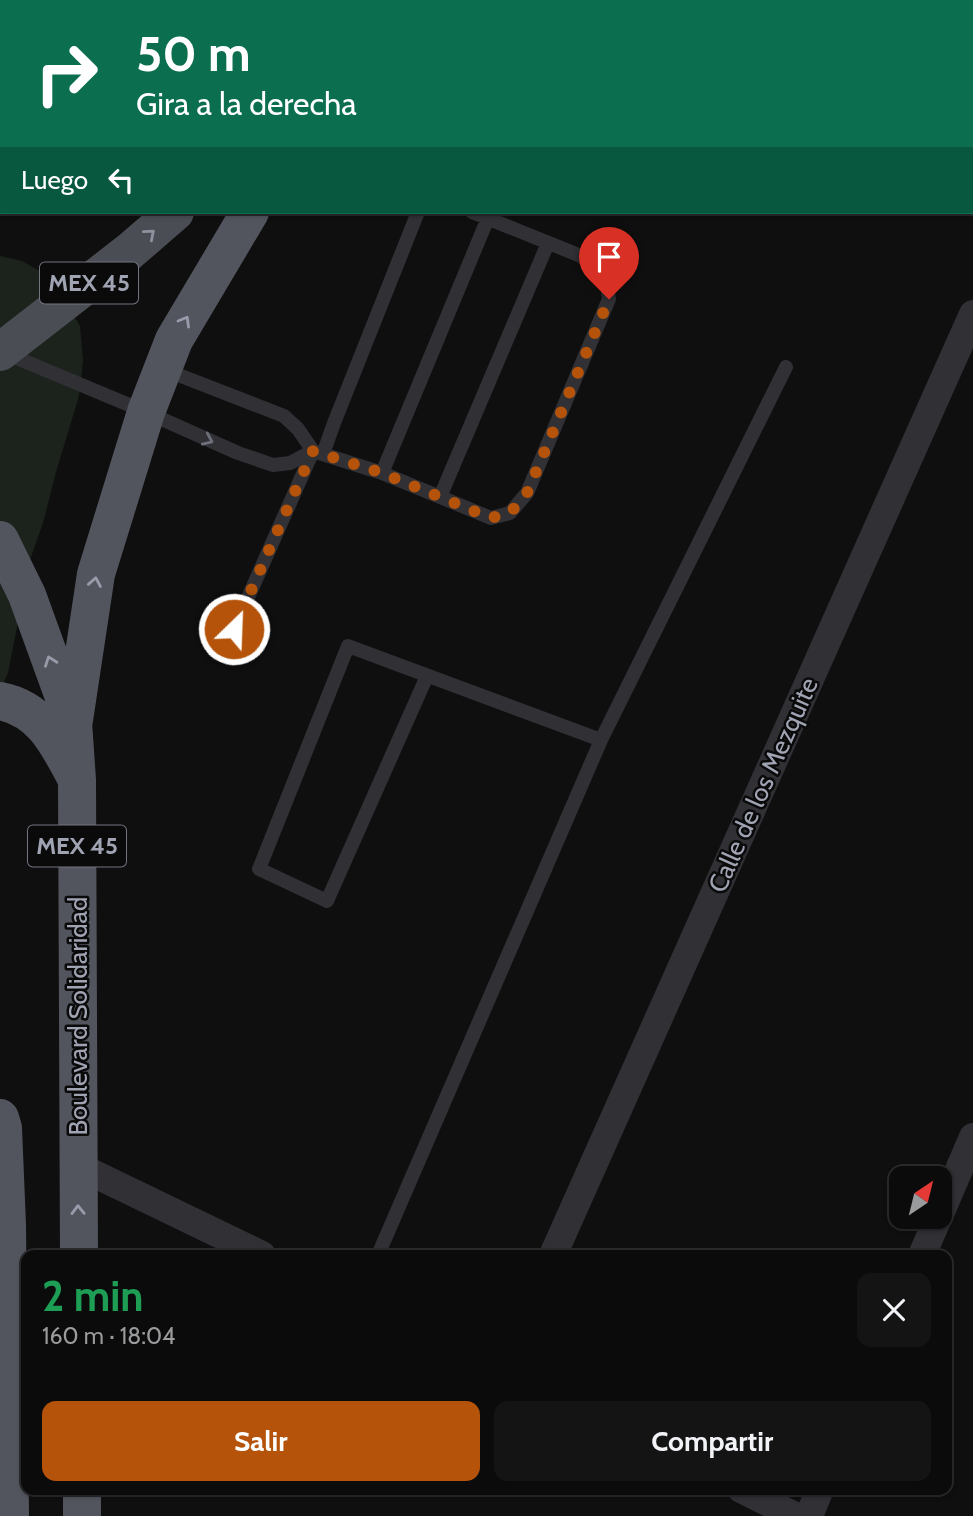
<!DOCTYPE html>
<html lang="es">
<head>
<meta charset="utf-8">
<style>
  body { margin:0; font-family:Cabin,sans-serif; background:#141415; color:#f1f3f6; height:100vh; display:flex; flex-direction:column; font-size:26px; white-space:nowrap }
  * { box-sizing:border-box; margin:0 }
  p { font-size:23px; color:#9a9b9d }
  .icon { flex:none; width:38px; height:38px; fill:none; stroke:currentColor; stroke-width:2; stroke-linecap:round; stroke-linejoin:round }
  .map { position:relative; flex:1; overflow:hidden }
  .details { position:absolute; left:21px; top:1250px; width:931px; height:245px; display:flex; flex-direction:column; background:#0b0b0c; border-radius:14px; box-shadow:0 2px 5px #0004,0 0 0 2px #2b2b2d }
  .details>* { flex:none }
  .top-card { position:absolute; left:0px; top:0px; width:973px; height:214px; box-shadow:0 2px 5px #0004,0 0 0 2px #2b2b2d; background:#0b6e4f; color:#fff; overflow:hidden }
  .needle { width:46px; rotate:35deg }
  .buttons { position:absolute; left:889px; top:1166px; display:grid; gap:14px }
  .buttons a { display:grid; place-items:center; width:63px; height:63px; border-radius:14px; background:#0b0b0c; box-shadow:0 2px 5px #0004,0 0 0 2px #2b2b2d; font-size:35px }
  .pin { position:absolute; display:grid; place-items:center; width:60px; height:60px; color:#fff; margin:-72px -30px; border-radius:50% 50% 50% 0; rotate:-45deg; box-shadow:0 0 7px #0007 }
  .pin .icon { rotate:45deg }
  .me { position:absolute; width:77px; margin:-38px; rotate:24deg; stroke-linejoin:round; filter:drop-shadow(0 0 5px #0008) }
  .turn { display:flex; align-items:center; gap:24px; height:147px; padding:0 21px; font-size:32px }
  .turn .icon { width:91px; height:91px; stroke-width:2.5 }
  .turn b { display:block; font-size:49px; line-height:60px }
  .then { display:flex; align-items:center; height:66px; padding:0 21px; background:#0003; gap:14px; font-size:26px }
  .round { display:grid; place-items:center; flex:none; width:74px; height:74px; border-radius:14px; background:#141415 }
  .headline { display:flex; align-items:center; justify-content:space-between; height:119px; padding:0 21px }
  h1 { font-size:42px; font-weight:700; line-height:52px; color:#1e9e55 }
  .cta { display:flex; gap:14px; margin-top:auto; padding:14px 21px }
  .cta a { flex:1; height:80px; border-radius:14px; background:#b45309; color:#fff; font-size:28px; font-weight:700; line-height:80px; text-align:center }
  .cta a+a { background:#141415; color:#f1f3f6 }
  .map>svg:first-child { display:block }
</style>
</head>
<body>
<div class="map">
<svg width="973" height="1516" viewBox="0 0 973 1516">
  <rect width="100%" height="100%" fill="#0f0f10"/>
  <!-- green -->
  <path fill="#1b231c" d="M0 256 22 261 43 273 58 289 80 326 83 361 79 396 56 472 43 523 30 560 8 673 0 690Z"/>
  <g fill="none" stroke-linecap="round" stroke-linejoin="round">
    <!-- service -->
    <path stroke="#303035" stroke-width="14" d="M5 353 146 412 238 453 273 465 290 463 313 451 298 429 284 416 163 369
      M323 454 334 423 418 212
      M382 473 488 218
      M440 497 548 243
      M234 629 313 451 382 473 491 518 510 513 527 493 609 299 606 277 581 256 472 212
      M427 676 327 901 259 869 348 646 601 740
      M378 1255 601 740 786 367"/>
    <!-- minor -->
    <path stroke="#303035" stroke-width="28" d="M785 0 789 2
      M971 93 973 94
      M78 1166 262 1255
      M940 1214 973 1137
      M553 1255 973 314
      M922 1255 939 1216
      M741 1489 795 1516
      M809 1516 820 1489"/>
    <!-- primary -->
    <path stroke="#4b4d55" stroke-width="38" d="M257 2 259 0
      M419 2 421 0
      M0 193 2 191
      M0 352 130 251 175 212"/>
    <!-- trunk -->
    <path stroke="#53555e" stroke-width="38" d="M0 540 27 595 73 722 77 780 79 1255
      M0 701C41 709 57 742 75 776
      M74 720 96 574 146 412 174 340 250 212
      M0 1118 3 1128 7 1225 10 1516
      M82 1516V1489"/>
  </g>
  <!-- one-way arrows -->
  <defs><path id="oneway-chevron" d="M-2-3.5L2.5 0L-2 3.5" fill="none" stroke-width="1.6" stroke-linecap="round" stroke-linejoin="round" transform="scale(1.75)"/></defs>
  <use stroke="#8e929f" href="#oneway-chevron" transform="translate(150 234) rotate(-41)"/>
  <g stroke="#979baa">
    <use href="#oneway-chevron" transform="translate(185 321) rotate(-60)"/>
    <use href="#oneway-chevron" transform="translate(95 582) rotate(-80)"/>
    <use href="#oneway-chevron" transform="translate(50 661) rotate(-110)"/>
    <use href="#oneway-chevron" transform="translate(78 1210) rotate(-91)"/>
  </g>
  <use stroke="#6d6f7a" href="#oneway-chevron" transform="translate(208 440) rotate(24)"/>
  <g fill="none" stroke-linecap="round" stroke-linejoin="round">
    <!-- route -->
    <path stroke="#b45309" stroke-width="12" stroke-dasharray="0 21.6" d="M234 629 313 451 382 473 491 518 510 513 527 493 609 299"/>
  </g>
  <g text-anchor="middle" stroke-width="5" stroke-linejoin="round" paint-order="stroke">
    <!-- shield labels -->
    <g fill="#0a0a0b" stroke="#727580" stroke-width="2">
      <rect x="40" y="262.5" width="98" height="41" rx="5"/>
      <rect x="28" y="825.5" width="98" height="41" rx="5"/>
    </g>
    <g font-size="24" font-weight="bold" fill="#9fa3b2">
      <text x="89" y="291">MEX 45</text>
      <text x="77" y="854">MEX 45</text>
    </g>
    <!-- street labels -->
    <g font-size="26" fill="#9fa3b2" stroke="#0a0a0b">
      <text transform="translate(763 785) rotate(-66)" y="9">Calle de los Mezquite</text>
      <text transform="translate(78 1016) rotate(-90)" y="9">Boulevard Solidaridad</text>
    </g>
  </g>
</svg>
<div class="buttons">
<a><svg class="needle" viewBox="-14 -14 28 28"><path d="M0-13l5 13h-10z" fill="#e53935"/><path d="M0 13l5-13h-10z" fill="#9a9b9d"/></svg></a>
</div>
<div class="pin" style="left:609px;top:299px;background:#d93025"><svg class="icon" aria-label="arrive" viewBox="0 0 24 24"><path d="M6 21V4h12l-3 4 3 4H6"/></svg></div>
<svg class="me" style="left:234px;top:629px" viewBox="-20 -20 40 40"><circle r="17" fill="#b45309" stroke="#fff" stroke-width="3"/><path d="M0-11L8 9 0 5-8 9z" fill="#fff"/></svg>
<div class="top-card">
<div class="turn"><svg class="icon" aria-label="right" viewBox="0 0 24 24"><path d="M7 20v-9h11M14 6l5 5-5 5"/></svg><div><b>50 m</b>Gira a la derecha</div></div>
<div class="then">Luego<svg class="icon" aria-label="left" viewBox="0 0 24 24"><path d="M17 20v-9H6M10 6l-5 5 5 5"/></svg></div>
</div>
<section class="details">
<div class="headline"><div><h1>2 min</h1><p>160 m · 18:04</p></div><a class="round"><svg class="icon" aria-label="close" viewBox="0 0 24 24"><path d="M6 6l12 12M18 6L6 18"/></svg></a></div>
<div class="cta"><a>Salir</a><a>Compartir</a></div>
</section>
</div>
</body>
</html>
